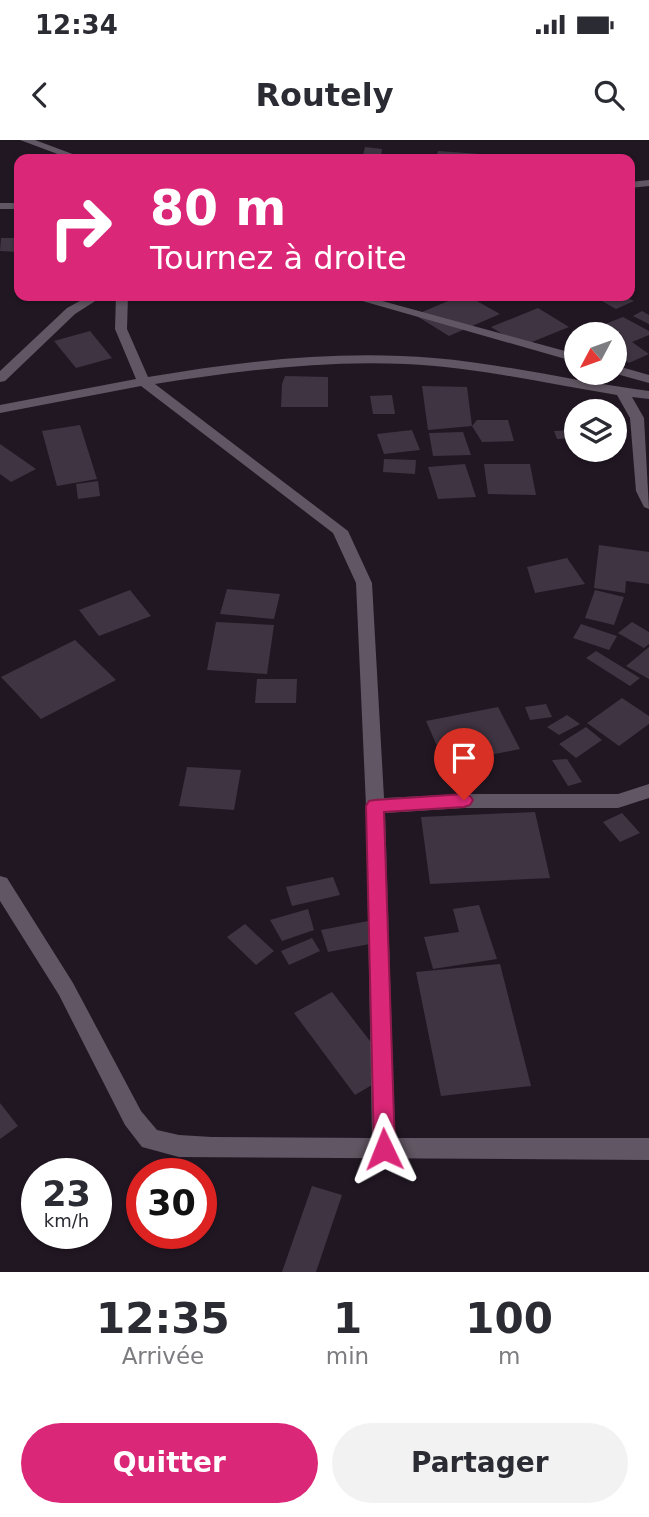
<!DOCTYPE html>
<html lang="fr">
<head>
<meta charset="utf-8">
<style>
  body { margin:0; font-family:"DejaVu Sans",sans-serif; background:#f2f2f3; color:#2b2b33; height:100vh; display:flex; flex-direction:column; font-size:26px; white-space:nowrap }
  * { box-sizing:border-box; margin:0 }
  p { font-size:23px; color:#7c7c81 }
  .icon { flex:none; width:38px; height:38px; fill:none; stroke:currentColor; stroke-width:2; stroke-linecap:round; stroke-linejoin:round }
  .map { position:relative; height:1132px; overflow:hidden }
  .details { display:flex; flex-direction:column; background:#fff; flex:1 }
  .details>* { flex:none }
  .guide { position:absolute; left:14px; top:14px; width:621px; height:147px; border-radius:14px; box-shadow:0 2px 5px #0004; background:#db2777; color:#fff; overflow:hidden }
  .needle { width:46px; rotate:229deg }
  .fabs { position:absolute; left:564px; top:182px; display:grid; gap:14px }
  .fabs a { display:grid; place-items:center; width:63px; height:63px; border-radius:50%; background:#fff; box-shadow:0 2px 5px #0004; font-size:35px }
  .speed { position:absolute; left:21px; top:1018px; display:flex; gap:14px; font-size:35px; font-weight:700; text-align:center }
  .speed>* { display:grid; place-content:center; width:91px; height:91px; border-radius:50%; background:#fff; box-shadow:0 2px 5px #0004; line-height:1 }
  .speed small { font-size:18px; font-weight:400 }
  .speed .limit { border:10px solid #d22; background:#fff; color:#111 }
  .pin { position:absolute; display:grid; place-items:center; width:60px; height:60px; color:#fff; margin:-72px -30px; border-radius:50% 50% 50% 0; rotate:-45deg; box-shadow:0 0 7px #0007 }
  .pin .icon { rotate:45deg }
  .me { position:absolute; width:77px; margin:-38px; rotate:358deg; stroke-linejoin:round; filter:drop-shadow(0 0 5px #0008) }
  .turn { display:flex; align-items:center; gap:24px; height:147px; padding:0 21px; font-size:32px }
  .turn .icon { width:91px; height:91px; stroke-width:2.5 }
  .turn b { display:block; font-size:49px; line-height:60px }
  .eta { display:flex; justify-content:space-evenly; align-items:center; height:119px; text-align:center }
  .eta b { font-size:42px; font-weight:600; line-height:49px }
  .button { display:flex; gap:14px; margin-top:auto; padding:14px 21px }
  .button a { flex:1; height:80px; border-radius:42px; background:#db2777; color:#fff; font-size:28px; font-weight:600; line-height:80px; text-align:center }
  .button a+a { background:#f2f2f3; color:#2b2b33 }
  .status { display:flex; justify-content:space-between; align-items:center; height:49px; padding:0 35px; background:#fff; direction:ltr }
  .status svg { height:19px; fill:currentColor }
  header { display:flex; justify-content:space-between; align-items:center; height:91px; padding:0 21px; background:#fff; font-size:32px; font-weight:600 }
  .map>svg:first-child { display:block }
</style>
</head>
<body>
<div class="status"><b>12:34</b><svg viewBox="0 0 49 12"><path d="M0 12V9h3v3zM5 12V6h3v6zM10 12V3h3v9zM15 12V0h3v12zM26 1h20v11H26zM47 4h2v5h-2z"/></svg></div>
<header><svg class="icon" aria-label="back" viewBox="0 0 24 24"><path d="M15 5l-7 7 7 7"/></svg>Routely<svg class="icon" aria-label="search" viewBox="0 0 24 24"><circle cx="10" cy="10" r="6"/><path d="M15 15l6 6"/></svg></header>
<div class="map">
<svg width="649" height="1132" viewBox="0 0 649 1132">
  <rect width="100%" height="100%" fill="#211723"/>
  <!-- building -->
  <path fill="#3f3442" d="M365 7 382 9 381 16 363 15Z
    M438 11 480 14 478 19H436Z
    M1 98H19V112L0 111Z
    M460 156H468L500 174 449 196 415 175Z
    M593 156H623L634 161 616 169Z
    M538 168 569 187 522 206 491 187Z
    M642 171 649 175V184L633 176Z
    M623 177 649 191V195L632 202 649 214 629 223 614 214V194H580Z
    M90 191 112 218 76 228 54 201Z
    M285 236 328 237V267H281L282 244Z
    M422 246 467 247 472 286 428 290Z
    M392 255 395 274H373L370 256Z
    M477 280H508L514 301 482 302 472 286Z
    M80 285 97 339 57 346 42 291Z
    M412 290 420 310 384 314 377 294Z
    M576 290V298L557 299 554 291Z
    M463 292 471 315 433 316 429 293Z
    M0 304 36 329 11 342 0 334Z
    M384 319 416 320 415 334 383 332Z
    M465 324 476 357 438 359 428 327Z
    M484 324H530L536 355 488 354Z
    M98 341 100 356 78 359 76 344Z
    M599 405 649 412V444L626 441 625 453 594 448Z
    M567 418 585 444 535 453 527 427Z
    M227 449 280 454 274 479 220 474Z
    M130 450 151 476 99 496 79 470Z
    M595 450 624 457 614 485 585 478Z
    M216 482 274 485 267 534 207 530Z
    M632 482 649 492V504L644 508 618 493Z
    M581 484 617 496 609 510 573 498Z
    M75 500 116 540 41 579 1 537Z
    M649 507V539L626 526Z
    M596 511 640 538 630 546 586 518Z
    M257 539H297L296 563H255Z
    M622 558 649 576V584L619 606 587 583Z
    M546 564 552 577 530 580 525 567Z
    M498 567 520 609 445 624 426 581Z
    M567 575 580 584 559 595 547 587Z
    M586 587 602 600 576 618 559 604Z
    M567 619 582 642 568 646 552 620Z
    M187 627 241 630 234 670 179 666Z
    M535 672 550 738 430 744 421 677Z
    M622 673 640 693 620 702 603 682Z
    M333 737 340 755 292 766 286 747Z
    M479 765 497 819 433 829 424 797 459 792 453 769Z
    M308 769 314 790 282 801 270 780Z
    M368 781 375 803 328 812 321 790Z
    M245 784 274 811 256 825 227 797Z
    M312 798 320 811 289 825 281 811Z
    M500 824 531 946 441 956 416 832Z
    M332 852 394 932 355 955 294 873Z
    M0 963 18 986 0 999Z
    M312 1046 342 1055 316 1132H282Z"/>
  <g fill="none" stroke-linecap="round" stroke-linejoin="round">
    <!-- street -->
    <path fill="#615663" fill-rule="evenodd" d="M20 0H35L86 19H71Z
      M649 40V46L630 48V42Z
      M0 63H19V69H0Z
      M89 156H103L75 174 5 241 0 242V231L67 168Z
      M116 156H128L127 189 148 237C242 221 338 210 434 218 506 224 577 242 649 251V259L632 257 644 278 649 369 644 367 636 351 630 278 617 255C547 244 477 227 406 224 322 220 238 231 155 244L348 391 372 443 384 658 464 654H618L649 644V658L618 668H464L385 673 395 998H649V1020L179 1017 142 1007 125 985 59 855 0 761V736L7 738 73 843 141 971 157 990 179 995 212 997 372 998 366 666 356 443 333 393 141 246 0 273V265L136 239 115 189Z
      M345 156H364L576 214V222Z
      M614 225 649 235V243L613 233Z"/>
  </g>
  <!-- route -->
  <path fill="#db2777" stroke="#8e194d" stroke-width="2" d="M464 654 470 656 473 660 470 665 464 667 384 672 395 1009 392 1016 384 1019 377 1016 374 1009 366 666 369 661 375 660Z"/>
</svg>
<div class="fabs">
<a><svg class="needle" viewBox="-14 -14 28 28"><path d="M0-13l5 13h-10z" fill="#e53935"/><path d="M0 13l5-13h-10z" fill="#7c7c81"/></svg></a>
<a><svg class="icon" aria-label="layers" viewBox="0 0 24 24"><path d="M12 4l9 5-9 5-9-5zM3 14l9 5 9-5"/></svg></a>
</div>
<div class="speed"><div>23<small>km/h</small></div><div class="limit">30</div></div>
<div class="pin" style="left:464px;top:660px;background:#d93025"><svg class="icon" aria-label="arrive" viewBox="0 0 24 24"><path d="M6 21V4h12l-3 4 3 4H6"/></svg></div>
<svg class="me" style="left:384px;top:1009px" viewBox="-20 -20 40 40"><path d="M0-17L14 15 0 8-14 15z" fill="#db2777" stroke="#fff" stroke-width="4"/></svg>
<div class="guide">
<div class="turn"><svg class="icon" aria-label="right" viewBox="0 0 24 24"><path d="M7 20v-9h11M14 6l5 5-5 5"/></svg><div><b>80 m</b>Tournez à droite</div></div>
</div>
</div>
<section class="details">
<div class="eta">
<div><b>12:35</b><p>Arrivée</p></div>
<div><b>1</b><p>min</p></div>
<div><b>100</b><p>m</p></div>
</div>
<div class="button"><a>Quitter</a><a>Partager</a></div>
</section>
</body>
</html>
